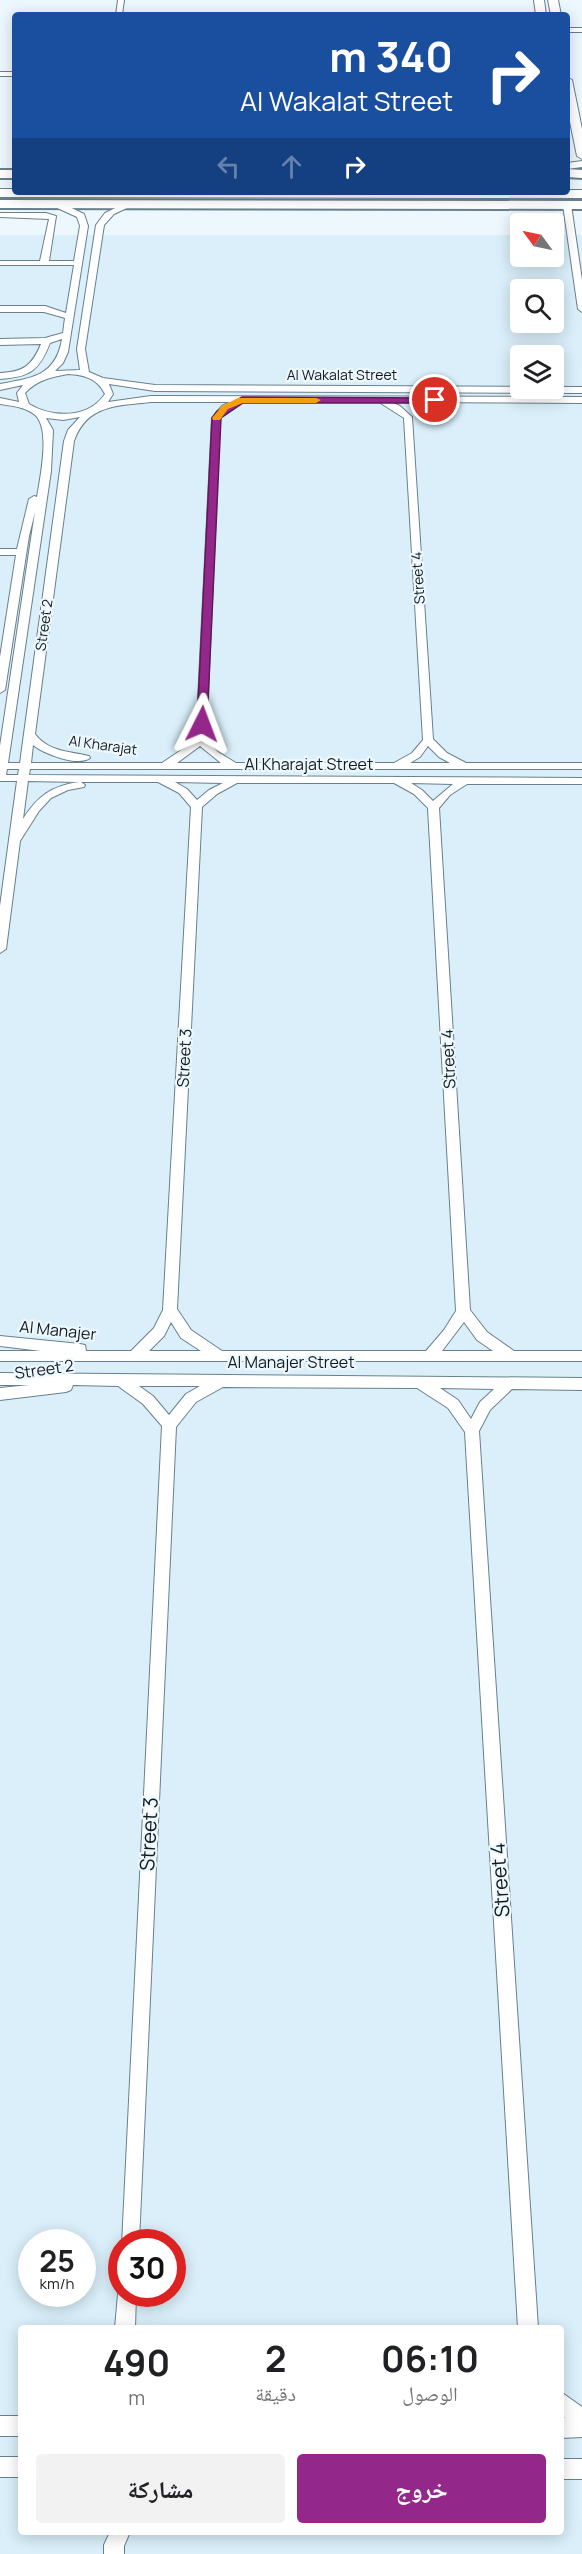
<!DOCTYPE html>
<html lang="ar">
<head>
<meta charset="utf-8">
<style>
  body { margin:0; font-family:Manrope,"Noto Naskh Arabic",sans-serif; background:#f2f2f2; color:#202124; direction:rtl; height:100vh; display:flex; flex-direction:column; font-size:22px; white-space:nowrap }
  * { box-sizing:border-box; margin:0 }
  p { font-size:20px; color:#757577 }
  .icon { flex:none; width:33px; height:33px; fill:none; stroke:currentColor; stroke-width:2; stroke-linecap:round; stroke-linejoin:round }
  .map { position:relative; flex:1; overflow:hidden; direction:ltr }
  .panel { position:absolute; left:18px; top:2325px; width:546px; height:210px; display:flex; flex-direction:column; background:#fff; border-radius:6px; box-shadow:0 3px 15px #0003; direction:rtl }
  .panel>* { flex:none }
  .top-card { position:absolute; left:12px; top:12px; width:558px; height:183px; border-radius:6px; box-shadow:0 3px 15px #0003; direction:rtl; background:#1a4fa0; color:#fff; overflow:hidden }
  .needle { width:39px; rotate:303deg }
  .controls { position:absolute; left:510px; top:213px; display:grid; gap:12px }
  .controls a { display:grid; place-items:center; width:54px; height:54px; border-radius:6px; background:#fff; box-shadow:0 3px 15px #0003; font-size:30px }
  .speed { position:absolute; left:18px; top:2229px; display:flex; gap:12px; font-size:30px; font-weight:700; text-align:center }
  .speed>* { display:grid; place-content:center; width:78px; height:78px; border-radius:50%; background:#fff; box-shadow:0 3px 15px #0003; line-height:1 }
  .speed small { font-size:15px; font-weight:400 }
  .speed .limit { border:9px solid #d22; background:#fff; color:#111 }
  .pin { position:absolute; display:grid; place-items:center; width:51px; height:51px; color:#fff; margin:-26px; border:3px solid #fff; border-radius:50%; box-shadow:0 2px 6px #0007 }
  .me { position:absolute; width:66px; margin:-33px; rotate:3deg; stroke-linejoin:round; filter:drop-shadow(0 0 4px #0008) }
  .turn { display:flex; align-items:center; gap:21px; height:126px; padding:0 18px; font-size:27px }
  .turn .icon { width:78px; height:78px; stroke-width:2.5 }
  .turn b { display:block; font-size:42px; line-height:51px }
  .lanes { display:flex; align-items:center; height:57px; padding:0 18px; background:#0003; justify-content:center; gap:30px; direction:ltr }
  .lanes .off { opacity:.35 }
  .eta { display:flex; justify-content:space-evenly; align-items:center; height:102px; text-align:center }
  .eta b { font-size:36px; font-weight:700; line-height:42px }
  .cta { display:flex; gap:12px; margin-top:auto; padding:12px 18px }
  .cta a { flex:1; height:69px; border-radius:6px; background:#93288a; color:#fff; font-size:24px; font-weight:700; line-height:69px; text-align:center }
  .cta a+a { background:#f2f2f2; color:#202124 }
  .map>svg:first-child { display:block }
</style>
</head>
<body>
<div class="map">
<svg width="582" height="2554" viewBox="0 0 582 2554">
  <rect width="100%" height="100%" fill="#edf8fe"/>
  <!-- built -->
  <path fill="#daeffa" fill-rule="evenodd" d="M0 235H520V256H554V235H582V2554H0ZM520 290H554V322H520ZM520 356H554V388H520ZM32 2242H82V2294H32ZM122 2242H172V2294H122ZM21 2328H561V2532H21Z"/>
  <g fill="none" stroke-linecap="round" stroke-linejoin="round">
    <!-- street casing -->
    <g stroke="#68808d" stroke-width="2">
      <path id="street" d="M118 0H124L122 15H116Z
        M567 28H582V32H567Z
        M0 72H15V76H0Z
        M53 202H59L84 214 88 226 68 352 63 363 55 371 80 370 77 349 96 225 105 213 128 202 132 204 131 206 114 214 104 225 85 349 89 372 103 378 155 385 582 387V393L155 391 109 384 113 394 108 402 151 396 582 397V403L391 402 400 406 412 417 433 739 447 753 466 763H582V769H30L29 775 582 778V784H467L450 795 439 808 470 1310 487 1332 514 1351H582V1361H0V1351H41L0 1346V1336L80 1344 85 1345 86 1351H131L154 1328 163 1310 191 807 179 793 158 782H81L85 785 84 787 68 790 51 798 39 811 20 841 6 949 0 953V906L17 781H0V746L35 512 29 536 5 690 0 693V657L16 555H0V549H17L29 499 34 496 37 497C40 478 51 429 35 415 26 407 12 406 0 404V398L19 402 17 393 23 385 0 390V384C32 378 56 376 62 339L50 343C39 371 30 377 0 379V373C23 372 32 366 41 344L0 345V339L45 338 63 333 65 318 44 312H0V306H45L66 313 74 265H0V261H40L49 219 0 217V213H46L56 216 49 261H74L80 226 77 217 53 206ZM68 374C84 375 97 378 105 394 88 419 53 418 29 404L25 393C37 380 51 377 68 374ZM151 402H230L222 406 212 418 196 740 162 763H31L33 745C44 754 78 767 90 758L89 756C68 751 49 752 35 734L74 441C87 404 118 406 151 402ZM243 402H379L404 418 423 740 412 753 394 763H236L218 752 206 740 220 418 228 410ZM80 417 68 430 64 441 20 763H8L51 471 53 430 46 418 63 420ZM200 746 221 763H177ZM428 746 439 757 450 763H410L420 757ZM7 769H19L18 775H6ZM28 781 79 782C51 786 38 796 23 819ZM175 782 223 783 209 790 197 800 187 789ZM237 783H394L414 794 428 808 456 1311 444 1330 426 1351H222L191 1330 177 1309 202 807 217 794ZM411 783 453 784 433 801 422 790ZM171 1322 181 1338 201 1351H149L164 1336ZM464 1322 477 1340 493 1351H442Z
        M567 203 571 205 582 280V312L578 309 563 205Z
        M0 1373 582 1378V1390L512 1389 490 1410 479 1431 538 2328H518L465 1432 448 1408 417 1388 223 1387 196 1402 176 1427 139 2242 122 2244 162 1426 143 1404 118 1386 73 1385 71 1390 66 1392 0 1400V1388L29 1385H0ZM139 1386H200L186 1394 169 1415 153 1396ZM440 1388 494 1389 480 1402 471 1419 458 1400Z
        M120 2287 122 2294H136L135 2328H115L118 2294Z
        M561 2392 582 2407V2437L561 2438V2418H565L561 2415Z
        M0 2416H21V2436H0Z
        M0 2457H21V2477H0Z
        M561 2459H582V2479H561Z
        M110 2532H130L124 2546V2554H104V2545Z"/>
    </g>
    <!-- secondary casing -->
    <g stroke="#68808d" stroke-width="2">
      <path id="secondary" d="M534 0H544L546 15H536Z
        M548 0H558L561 15H551Z
        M567 77 572 80 582 129V159L577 156 567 107Z
        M582 161V167L567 169V163Z"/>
    </g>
    <!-- primary casing -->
    <g stroke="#68808d" stroke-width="4">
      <path id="primary" d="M567 169 582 170V178L567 177Z
        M0 170H15V178H0Z
        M0 200 582 201V209L0 208Z"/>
    </g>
    <!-- highway casing -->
    <g stroke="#68808d" stroke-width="2">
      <path id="highway" d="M0 189H15V192H567V190H582V198L0 197Z"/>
    </g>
    <!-- street -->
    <use href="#street" fill="#fff" fill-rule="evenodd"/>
    <!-- secondary -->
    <use href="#secondary" fill="#fff" fill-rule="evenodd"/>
    <!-- primary -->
    <use href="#primary" fill="#fff" fill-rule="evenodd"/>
    <!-- highway -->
    <use href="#highway" fill="#fff" fill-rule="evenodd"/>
  </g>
  <!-- route -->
  <path fill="#93288a" stroke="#601a5a" stroke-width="1.5" d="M242 397 435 398 440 400 435 403H243L221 418 207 724 202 727 197 724 212 418 217 411Z"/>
  <!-- slow -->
  <path fill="#f59e0b" d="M238 398H316L321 400 316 403H243L228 409 220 420H213L212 418 222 406Z"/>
  <g text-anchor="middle" stroke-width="4.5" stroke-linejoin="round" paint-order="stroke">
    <!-- far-street labels -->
    <g font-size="14" fill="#101a1f" stroke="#edf8fe">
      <text x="342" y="380">Al Wakalat Street</text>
      <text transform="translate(418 578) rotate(-94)" y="5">Street 4</text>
      <text transform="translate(44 625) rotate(-82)" y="5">Street 2</text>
      <text transform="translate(103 745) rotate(8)" y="5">Al Kharajat</text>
    </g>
    <!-- street labels -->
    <g font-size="16" fill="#101a1f" stroke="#edf8fe">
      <text x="309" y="770">Al Kharajat Street</text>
      <text transform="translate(184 1058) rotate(-87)" y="6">Street 3</text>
      <text transform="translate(448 1059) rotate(-93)" y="6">Street 4</text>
      <text transform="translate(58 1330) rotate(6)" y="6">Al Manajer</text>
      <text x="291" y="1368">Al Manajer Street</text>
      <text transform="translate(44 1369) rotate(-8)" y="6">Street 2</text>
    </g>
    <!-- near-street labels -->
    <g font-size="20" fill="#101a1f" stroke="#edf8fe">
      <text transform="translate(149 1834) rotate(-87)" y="7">Street 3</text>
      <text transform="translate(500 1880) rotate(-94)" y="7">Street 4</text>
    </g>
  </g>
</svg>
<div class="controls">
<a><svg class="needle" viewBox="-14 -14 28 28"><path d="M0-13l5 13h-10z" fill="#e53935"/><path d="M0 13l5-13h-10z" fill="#757577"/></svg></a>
<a><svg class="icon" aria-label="search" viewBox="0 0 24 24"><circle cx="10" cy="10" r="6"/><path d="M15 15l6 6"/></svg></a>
<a><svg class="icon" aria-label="layers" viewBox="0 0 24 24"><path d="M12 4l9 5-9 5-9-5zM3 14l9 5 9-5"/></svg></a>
</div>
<div class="speed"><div>25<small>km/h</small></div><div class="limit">30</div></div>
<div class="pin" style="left:435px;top:400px;background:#d93025"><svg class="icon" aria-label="arrive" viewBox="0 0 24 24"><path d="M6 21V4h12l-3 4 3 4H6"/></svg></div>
<svg class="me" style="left:202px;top:724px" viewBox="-20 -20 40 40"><path d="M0-17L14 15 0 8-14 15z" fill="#93288a" stroke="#fff" stroke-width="4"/></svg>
<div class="top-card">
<div class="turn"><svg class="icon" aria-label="right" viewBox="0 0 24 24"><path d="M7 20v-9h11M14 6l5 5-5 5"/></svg><div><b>340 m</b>Al Wakalat Street</div></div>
<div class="lanes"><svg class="icon off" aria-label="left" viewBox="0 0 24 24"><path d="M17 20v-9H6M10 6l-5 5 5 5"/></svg><svg class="icon off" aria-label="ahead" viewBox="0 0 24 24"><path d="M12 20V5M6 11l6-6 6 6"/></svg><svg class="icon" aria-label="right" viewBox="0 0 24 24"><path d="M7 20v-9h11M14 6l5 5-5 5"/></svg></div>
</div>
<section class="panel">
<div class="eta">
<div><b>06:10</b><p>الوصول</p></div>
<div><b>2</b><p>دقيقة</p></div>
<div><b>490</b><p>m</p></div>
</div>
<div class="cta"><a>خروج</a><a>مشاركة</a></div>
</section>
</div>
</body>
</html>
